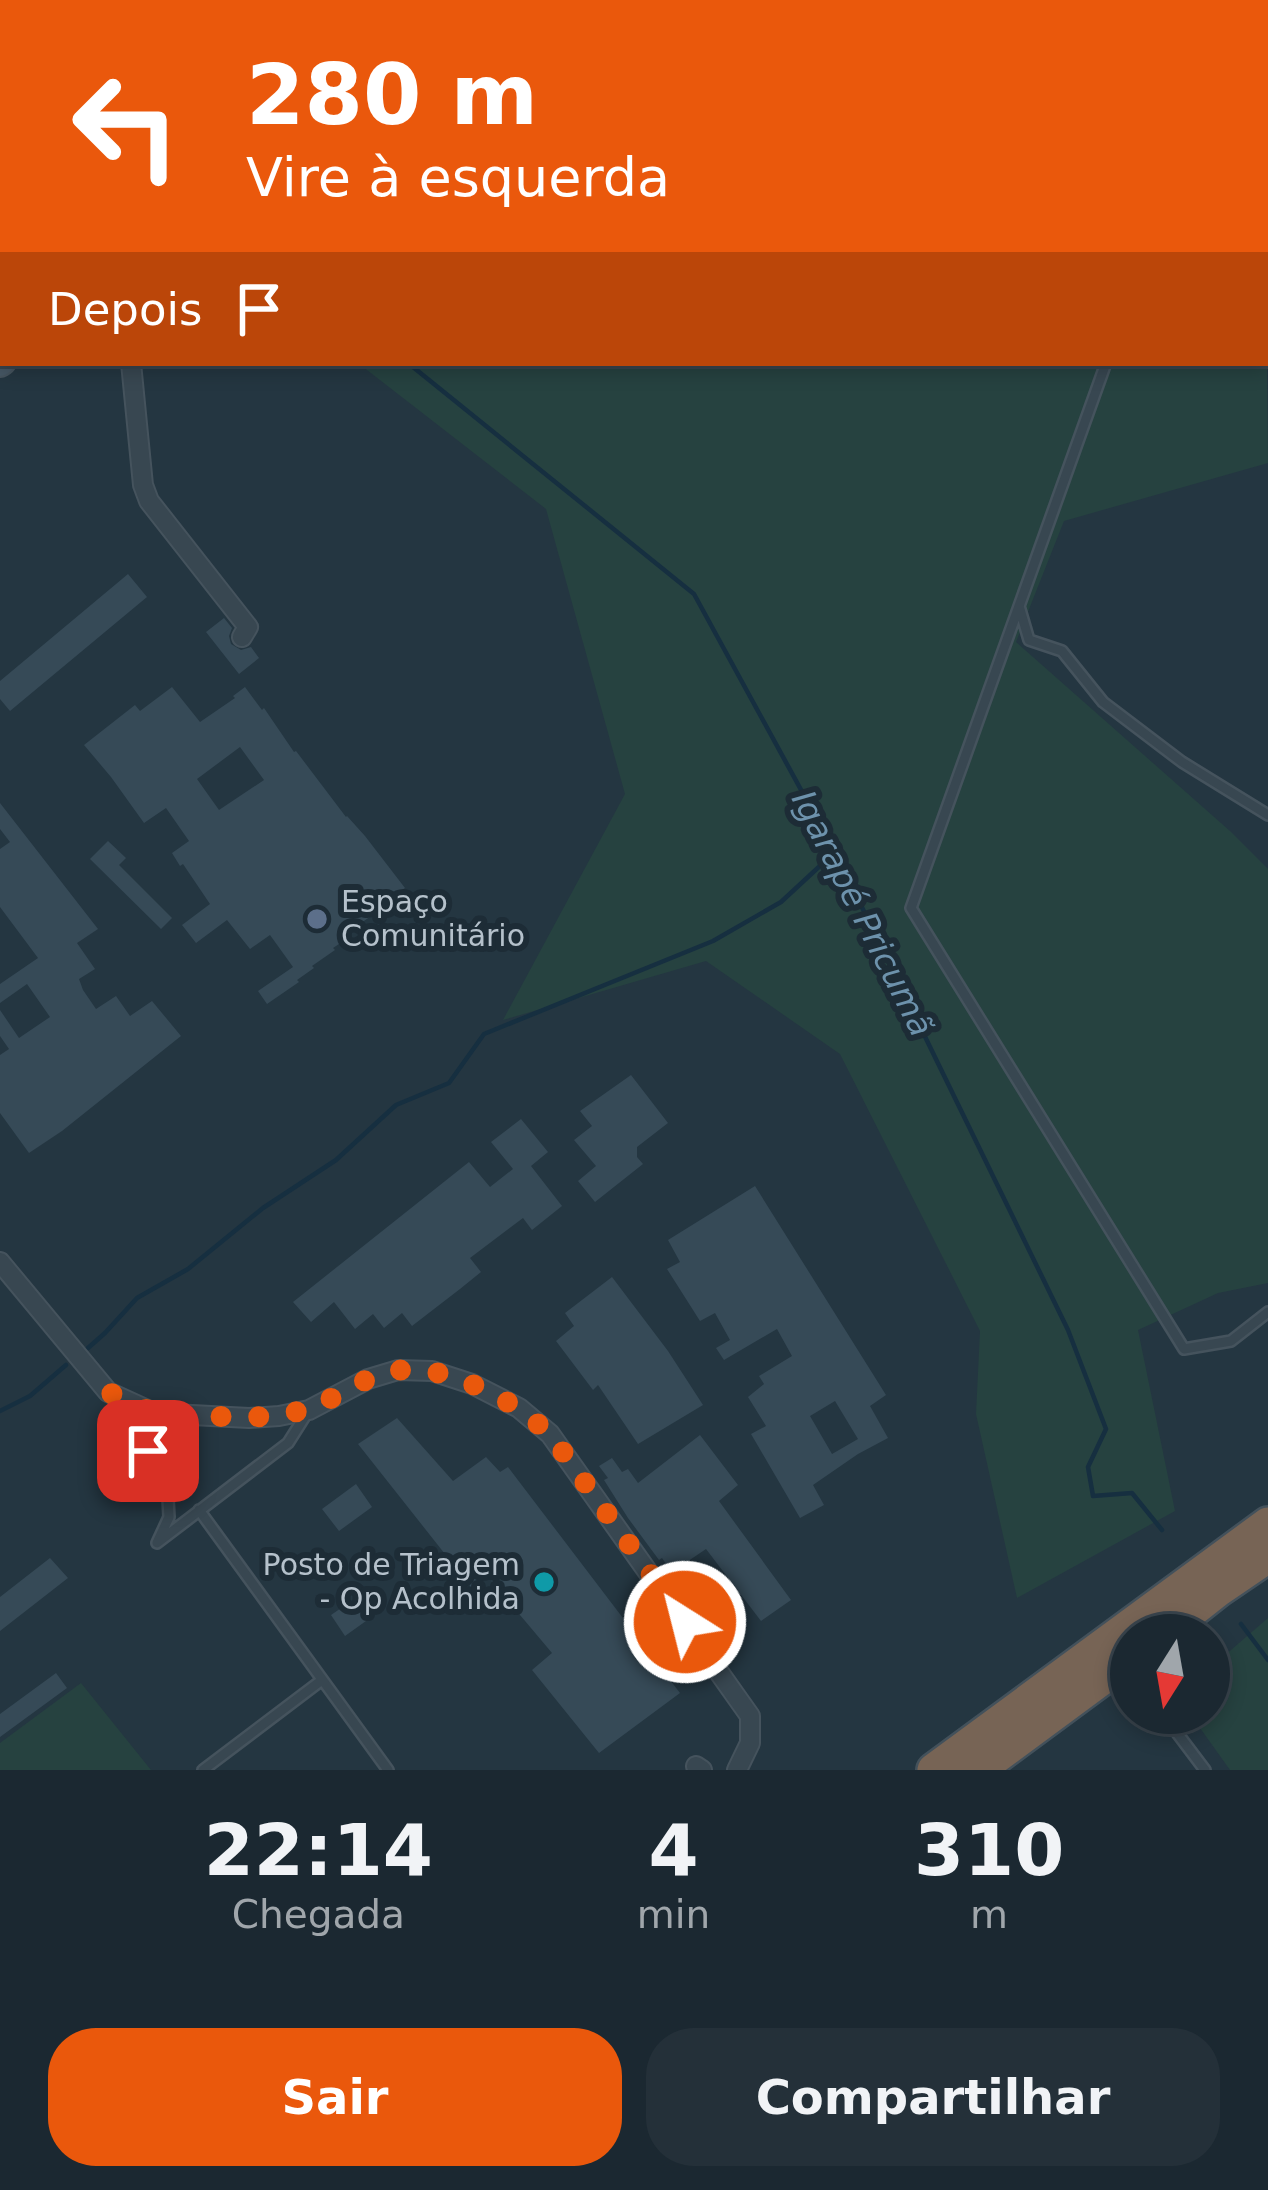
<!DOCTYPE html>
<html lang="pt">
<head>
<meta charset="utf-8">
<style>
  body { margin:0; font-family:"DejaVu Sans",sans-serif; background:#243039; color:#f1f3f6; height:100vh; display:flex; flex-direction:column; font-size:45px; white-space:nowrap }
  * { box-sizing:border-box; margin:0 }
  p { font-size:39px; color:#a0a6ab }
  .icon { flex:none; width:66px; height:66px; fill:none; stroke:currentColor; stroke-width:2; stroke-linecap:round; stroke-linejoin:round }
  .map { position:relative; height:1770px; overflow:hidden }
  .panel { display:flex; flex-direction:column; background:#1b2831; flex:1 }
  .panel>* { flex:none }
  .guide { position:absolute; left:0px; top:0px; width:1269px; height:366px; box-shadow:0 6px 18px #0003,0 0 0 3px #39444d; background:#ea580c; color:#fff; overflow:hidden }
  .needle { width:78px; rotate:191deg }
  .fabs { position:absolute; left:1110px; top:1614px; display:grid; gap:24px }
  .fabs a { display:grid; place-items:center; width:120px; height:120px; border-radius:50%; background:#1b2831; box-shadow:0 6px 18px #0003,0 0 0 3px #39444d; font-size:60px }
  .pin { position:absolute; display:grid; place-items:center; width:102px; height:102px; color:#fff; margin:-51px; border-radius:24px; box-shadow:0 6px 18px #0006 }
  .me { position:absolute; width:132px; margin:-66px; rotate:324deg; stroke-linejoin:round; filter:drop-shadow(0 0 9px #0008) }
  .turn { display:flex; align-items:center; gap:42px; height:252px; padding:0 48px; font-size:54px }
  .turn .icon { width:156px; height:156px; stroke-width:2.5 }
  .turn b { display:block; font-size:84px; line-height:102px }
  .then { display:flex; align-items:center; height:114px; padding:0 48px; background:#0003; gap:24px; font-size:45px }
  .eta { display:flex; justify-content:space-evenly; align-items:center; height:204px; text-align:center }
  .eta b { font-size:72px; font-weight:600; line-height:84px }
  .button { display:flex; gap:24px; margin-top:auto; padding:24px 48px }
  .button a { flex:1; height:138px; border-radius:48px; background:#ea580c; color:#fff; font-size:48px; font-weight:600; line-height:138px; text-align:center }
  .button a+a { background:#243039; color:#f1f3f6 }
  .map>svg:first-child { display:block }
</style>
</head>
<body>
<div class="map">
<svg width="1268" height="1770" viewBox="0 0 1268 1770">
  <rect width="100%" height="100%" fill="#243641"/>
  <!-- green -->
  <path fill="#264240" d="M1266 271 1268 463 1064 521 1016 642 1230 831 1268 869V1283L1218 1293 1138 1330 1175 1511 1017 1598 976 1414 980 1331 840 1054 706 961 503 1020 625 794 546 509 358 363H1266Z
    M1268 1618V1770H1230L1200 1728 1195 1713H1209V1669Z
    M81 1683 151 1770H0V1743Z"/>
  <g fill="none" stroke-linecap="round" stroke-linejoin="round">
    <!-- stream -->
    <path stroke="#162f40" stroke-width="4.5" d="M0 100 3 101
      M408 363 694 594 835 852 1068 1330 1106 1429 1088 1467 1093 1496 1132 1493 1162 1530
      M88 1348 105 1333 137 1298 188 1269 263 1208 336 1160 396 1105 449 1083 484 1034 713 941 781 902 835 852
      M0 1411 30 1396 66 1365
      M1241 1624 1268 1660"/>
  </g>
  <!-- building -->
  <path fill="#364a57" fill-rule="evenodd" d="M128 574 147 597 10 711 0 699V681Z
    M224 618 232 628 229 636 231 644 241 650 251 647 259 658 239 674 206 632Z
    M172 687 200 722 235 698 233 696 245 687 262 710 264 708 294 752 296 751 346 817 347 816 365 836 405 888 388 900 390 903 348 932 351 936 333 948 335 950 312 966 314 968 297 980 299 982 267 1004 258 991 293 967 270 935 250 949 227 920 196 943 182 925 210 904 183 864 180 866 172 853 189 841 166 808 144 823 111 777 84 745 135 705 140 711ZM240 747 264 780 219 810 197 779Z
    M0 803 98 929 77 943 95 969 79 979 83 990 96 1009 116 996 130 1016 152 1001 181 1036 62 1131 29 1153 0 1113V1055L9 1049 0 1036V1010L19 1038 50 1017 27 984 0 1003V984L38 958 0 907V849L10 842 0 829Z
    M108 841 126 858 119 865 172 918 161 929 90 859Z
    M631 1075 668 1123 637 1147V1157L643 1164 595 1202 578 1181 596 1166 574 1140 592 1126 580 1111Z
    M521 1119 548 1152 531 1166 562 1206 532 1230 523 1218 470 1258 481 1272 460 1289 412 1326 402 1313 384 1328 373 1314 355 1329 334 1302 311 1322 293 1302 469 1162 490 1187 513 1169 491 1142Z
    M755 1186 886 1395 870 1406 888 1438 858 1454 813 1485 824 1505 800 1518 751 1434 766 1426 748 1397 764 1384 759 1376 792 1356 777 1329 724 1360 716 1348 730 1340 715 1313 700 1321 667 1269 680 1262 668 1240ZM835 1401 858 1439 832 1454 810 1416Z
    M612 1277 668 1351 703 1405 638 1444 598 1385 593 1390 556 1341 574 1326 565 1313Z
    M397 1418 453 1481 486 1457 500 1472 508 1467 680 1693 599 1753 532 1670 552 1653 488 1577 471 1587 358 1444Z
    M700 1435 738 1485 719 1501 791 1600 761 1621 706 1549 672 1572 662 1558 659 1560 628 1518 604 1480 608 1478 599 1466 612 1458 622 1472 628 1469 638 1483Z
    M356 1484 372 1507 339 1531 322 1509Z
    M50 1558 68 1578 0 1631V1597Z
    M366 1591 380 1611 345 1636 331 1615Z
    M56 1673 67 1688 0 1737V1714Z"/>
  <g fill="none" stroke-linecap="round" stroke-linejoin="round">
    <!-- lane casing -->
    <g stroke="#45535d" stroke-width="14">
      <path id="lane" d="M1145 0 1148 3
        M1266 24 1268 19
        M1266 50H1268
        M1106 363 911 908 1184 1349 1231 1341 1268 1312
        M1019 606 1029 640 1062 651 1103 702 1182 762 1268 815
        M111 1396 167 1481 169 1517 157 1543 288 1443 307 1413
        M199 1510 388 1770
        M1162 1713 1205 1770
        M203 1770 322 1680"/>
    </g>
    <!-- street casing -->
    <g stroke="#45535d" stroke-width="22">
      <path id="street" d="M131 363 143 485 149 501 248 627 242 637
        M0 1262 108 1392 154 1413 249 1418 279 1416 309 1410 368 1379 398 1370 432 1371 472 1384 519 1408 550 1434 750 1716V1743L737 1770
        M696 1766 702 1770"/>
    </g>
    <!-- secondary casing -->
    <g stroke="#45535d" stroke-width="28">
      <path id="secondary" d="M425 3 429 0
        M468 3 472 0
        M0 330 3 328
        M0 364 3 362"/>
    </g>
    <!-- highway casing -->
    <g stroke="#43515b" stroke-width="38">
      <path id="highway" d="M1161 1635 1218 1590 1268 1556
        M934 1770 1268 1524
        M978 1770 1131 1657"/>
    </g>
    <!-- lane -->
    <use href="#lane" stroke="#384751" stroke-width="9"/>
    <!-- street -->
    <use href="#street" stroke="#384751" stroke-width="18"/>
    <!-- secondary -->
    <use href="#secondary" stroke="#465764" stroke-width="24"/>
    <!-- highway -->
    <use href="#highway" stroke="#776455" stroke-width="33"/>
  </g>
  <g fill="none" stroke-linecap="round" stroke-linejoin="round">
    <!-- route -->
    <path stroke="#ea580c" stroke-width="21" stroke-dasharray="0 37.8" d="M148 1451 108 1392 154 1413 249 1418 309 1410 368 1379 398 1370 432 1371 472 1384 519 1408 550 1434 685 1622"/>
  </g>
  <!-- markers -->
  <circle fill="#5c6f8a" stroke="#1d2c36" stroke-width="4.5" cx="317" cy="919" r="12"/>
  <circle fill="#0f9aa8" stroke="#1d2c36" stroke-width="4.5" cx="544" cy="1582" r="12"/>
  <g text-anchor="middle" stroke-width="12" stroke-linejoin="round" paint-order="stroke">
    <!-- poi labels -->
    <g font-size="30" fill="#b5c1cb" stroke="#1d2c36" text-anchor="start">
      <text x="341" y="912">Espaço<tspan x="341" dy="34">Comunitário</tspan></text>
      <text x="520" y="1575" text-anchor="end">Posto de Triagem<tspan x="520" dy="34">- Op Acolhida</tspan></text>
    </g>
    <!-- water labels -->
    <g font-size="33" font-style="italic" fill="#6d92ac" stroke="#1d2c36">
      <text transform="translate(863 913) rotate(63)" y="12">Igarapé Pricumã</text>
    </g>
  </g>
</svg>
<div class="fabs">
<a><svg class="needle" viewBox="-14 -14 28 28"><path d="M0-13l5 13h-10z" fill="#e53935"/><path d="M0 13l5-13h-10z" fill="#a0a6ab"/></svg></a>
</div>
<div class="pin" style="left:148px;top:1451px;background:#d93025"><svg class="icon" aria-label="arrive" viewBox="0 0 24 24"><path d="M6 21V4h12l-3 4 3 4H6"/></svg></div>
<svg class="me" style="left:685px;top:1622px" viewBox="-20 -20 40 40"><circle r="17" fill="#ea580c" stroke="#fff" stroke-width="3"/><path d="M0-11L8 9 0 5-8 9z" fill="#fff"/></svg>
<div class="guide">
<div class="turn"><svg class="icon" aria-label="left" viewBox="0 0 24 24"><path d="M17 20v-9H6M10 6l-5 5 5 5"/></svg><div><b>280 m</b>Vire à esquerda</div></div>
<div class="then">Depois<svg class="icon" aria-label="arrive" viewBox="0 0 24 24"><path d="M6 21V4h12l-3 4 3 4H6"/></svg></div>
</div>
</div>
<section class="panel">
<div class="eta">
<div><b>22:14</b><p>Chegada</p></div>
<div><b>4</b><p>min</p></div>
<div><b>310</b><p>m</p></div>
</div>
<div class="button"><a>Sair</a><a>Compartilhar</a></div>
</section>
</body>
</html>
